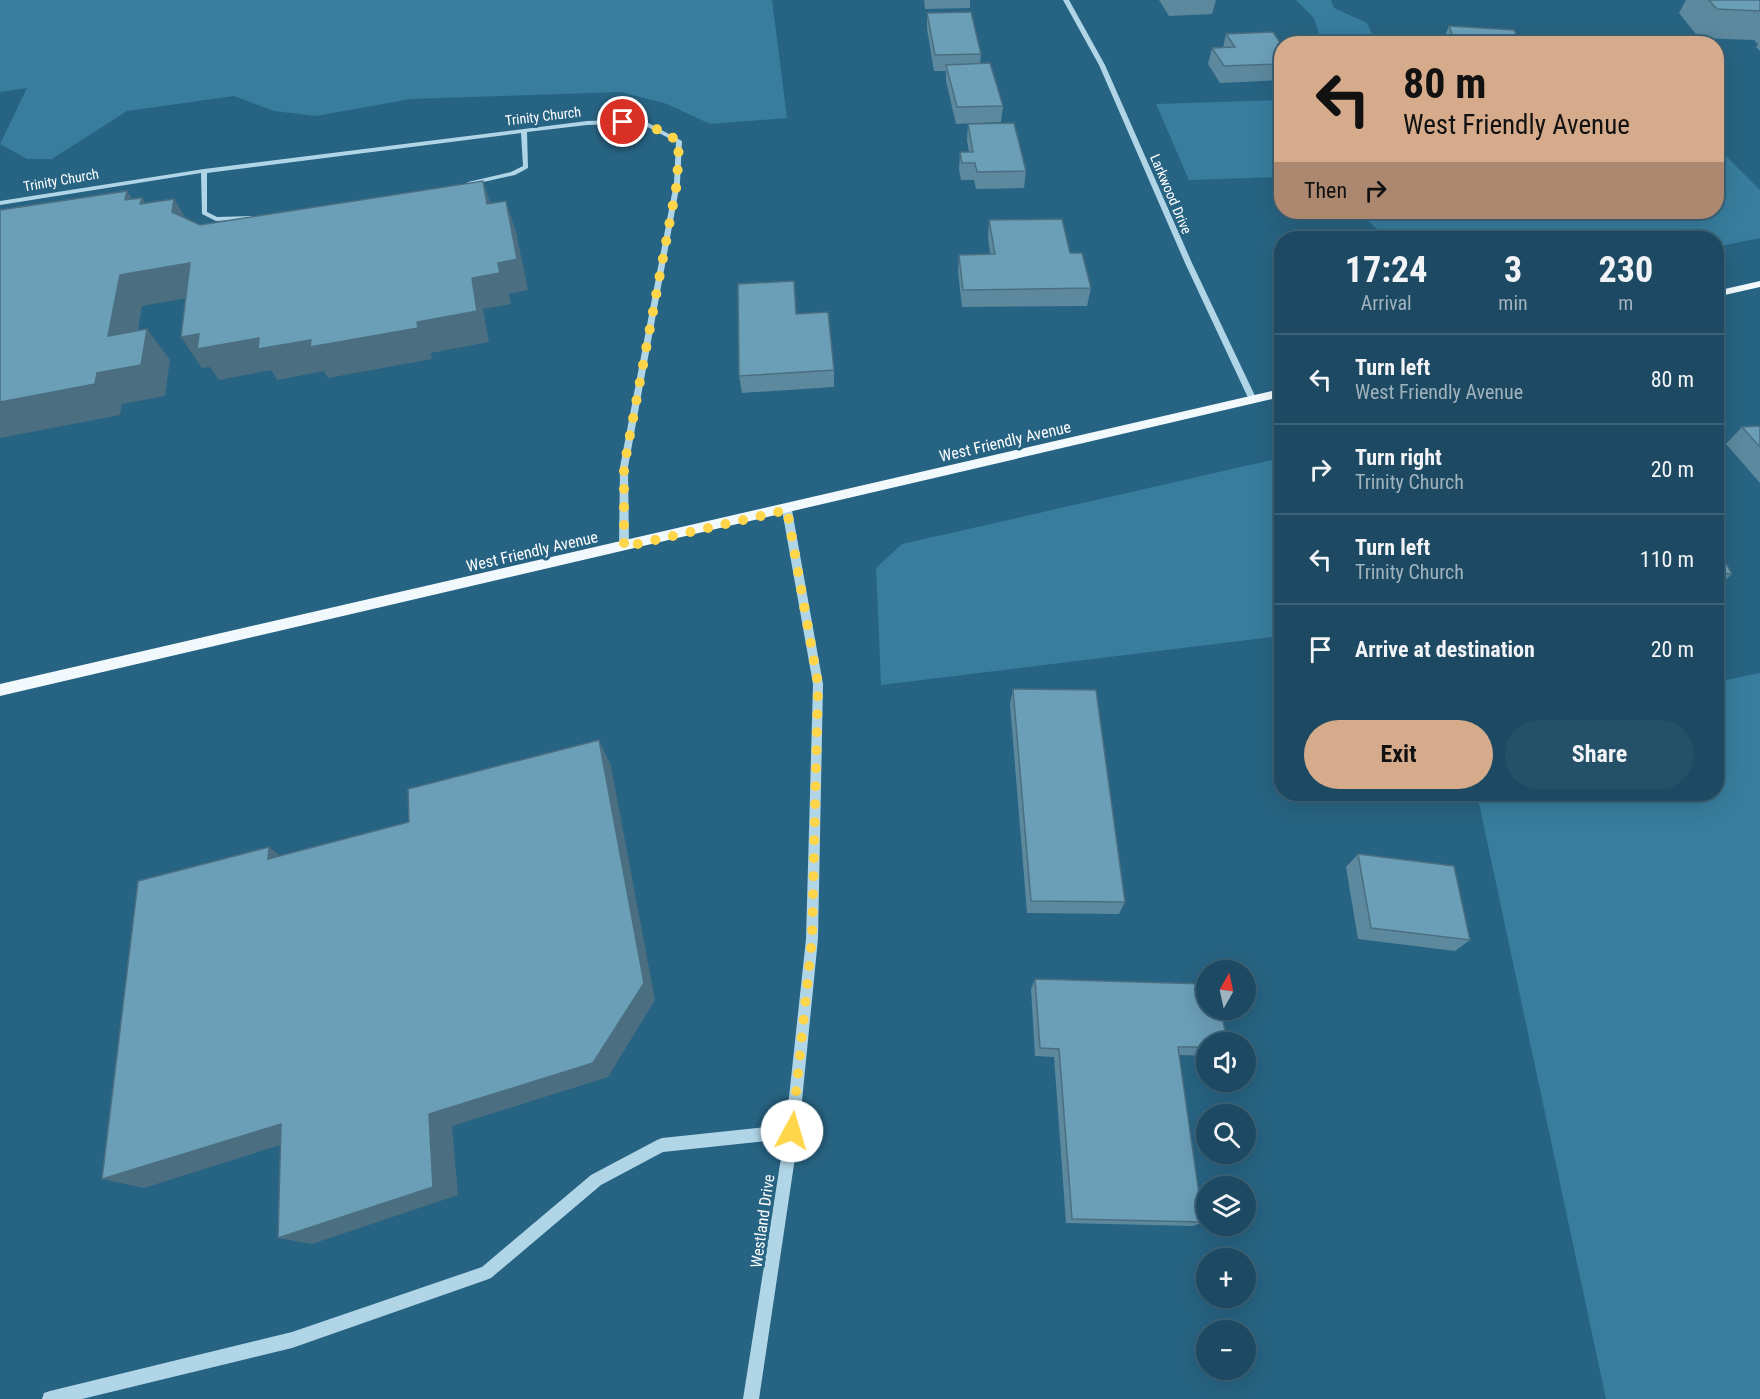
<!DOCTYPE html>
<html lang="en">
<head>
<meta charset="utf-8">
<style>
  body { margin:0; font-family:"Roboto Condensed",sans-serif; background:#255168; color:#f1f3f6; height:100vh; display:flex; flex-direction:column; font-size:22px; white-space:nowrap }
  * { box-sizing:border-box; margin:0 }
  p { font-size:20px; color:#a0b3be }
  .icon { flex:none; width:33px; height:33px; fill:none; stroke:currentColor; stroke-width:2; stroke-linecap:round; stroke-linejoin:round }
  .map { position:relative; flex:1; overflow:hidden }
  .sheet { position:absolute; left:1274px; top:231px; width:450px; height:570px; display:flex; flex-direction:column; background:#1d4a62; border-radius:24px; box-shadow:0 6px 24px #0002,0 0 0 2px #3b6277 }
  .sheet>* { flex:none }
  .banner { position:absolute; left:1274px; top:36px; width:450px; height:183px; border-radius:24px; box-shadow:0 6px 24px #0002,0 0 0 2px #3b6277; background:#d6ab8b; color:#111; overflow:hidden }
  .needle { width:39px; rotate:9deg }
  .controls { position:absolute; left:1196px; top:960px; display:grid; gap:12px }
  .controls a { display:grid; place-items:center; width:60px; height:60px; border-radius:50%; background:#1d4a62; box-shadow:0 6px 24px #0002,0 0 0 2px #3b6277; font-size:30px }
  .pin { position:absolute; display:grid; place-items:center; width:51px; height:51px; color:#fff; margin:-26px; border:3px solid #fff; border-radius:50%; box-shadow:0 2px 6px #0007 }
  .me { position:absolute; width:66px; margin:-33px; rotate:6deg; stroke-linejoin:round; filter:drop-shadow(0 0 4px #0008) }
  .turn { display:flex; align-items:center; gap:21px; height:126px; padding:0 30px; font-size:27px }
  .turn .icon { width:78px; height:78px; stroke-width:2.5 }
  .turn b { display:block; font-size:42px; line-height:51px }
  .then { display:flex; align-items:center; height:57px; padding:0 30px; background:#0003; gap:12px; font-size:22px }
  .eta { display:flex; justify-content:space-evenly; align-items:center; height:102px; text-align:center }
  .eta b { font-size:36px; font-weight:700; line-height:42px }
  .primary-button { display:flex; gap:12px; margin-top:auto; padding:12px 30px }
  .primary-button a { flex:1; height:69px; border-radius:36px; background:#d6ab8b; color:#111; font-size:24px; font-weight:700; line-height:69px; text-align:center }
  .primary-button a+a { background:#255168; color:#f1f3f6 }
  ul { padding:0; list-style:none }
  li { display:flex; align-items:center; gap:18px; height:90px; padding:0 30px; border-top:2px solid #3b6277 }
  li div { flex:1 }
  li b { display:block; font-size:22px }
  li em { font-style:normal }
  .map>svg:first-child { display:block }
</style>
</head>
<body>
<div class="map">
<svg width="1760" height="1399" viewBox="0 0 1760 1399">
  <rect width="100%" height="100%" fill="#276382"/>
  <!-- green -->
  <path fill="#387d9e" d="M0 0H772L787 118 710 124 667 104 621 92 411 99 316 116 274 111 234 96 127 111 52 159H27L0 144 27 88 0 92Z
    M1296 0H1331L1334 8 1367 23 1376 43H1322L1314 18Z
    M1281 100V177L1189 180 1156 104Z
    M1716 146 1760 190V238L1716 247V238H1386L1359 212H1716Z
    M1281 458V636L881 685 876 568 902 544Z
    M1760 673V1399H1606L1477 794H1716V682Z"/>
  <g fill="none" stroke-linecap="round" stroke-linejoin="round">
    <!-- minor -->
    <path fill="#b0d5e7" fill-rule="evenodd" d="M1063 0H1069L1105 65 1192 263 1257 400 1256 402H1250L1185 263 1099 65Z
      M641 119 682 141 680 183 628 467 629 547 624 550 619 547 620 467 674 183 676 142 640 123 587 125 527 132 528 168 515 175 470 185 467 183 468 182 511 172 523 166 521 133 207 173V212L217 217 252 216 253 217 250 219 216 221 202 214 201 173 0 205V201L204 169 587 121Z
      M787 507 792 510 823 684 818 939 799 1131 759 1399H743L784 1139 663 1152 601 1185 491 1278 486 1280 292 1348 82 1399H42L44 1393 50 1391 292 1332 482 1267 591 1175 657 1140 662 1138 786 1125 806 939 813 684 782 510Z"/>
    <!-- major -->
    <path fill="#f1f9fd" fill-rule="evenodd" d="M1760 281V287L1716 297V291Z
      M1281 389V397L0 696V684Z"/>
  </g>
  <!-- wall -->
  <path fill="#5c899e" d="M924 0H970V8L925 9Z
    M1159 0H1216L1212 14 1169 16Z
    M1686 0H1760V51L1756 47 1758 44 1754 40 1699 38 1679 13Z
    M927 13 981 54 980 63 1003 106 1001 122 956 124 946 81V71H934L927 29Z
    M1449 26 1521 44H1442V42Z
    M1226 34 1281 44V80L1220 83 1208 64 1212 48H1223Z
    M968 124 1026 171 1024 188 976 189 974 180H961L959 169 960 152H969L967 140Z
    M989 220 1070 253 1091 288 1087 306 962 307 958 272 959 255 990 254 988 237Z
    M797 314 834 370V387L742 393 739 376Z
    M1760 426V483L1726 444 1742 427Z
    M1716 546 1732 574 1716 588Z
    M1013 689 1125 902 1119 914 1027 913 1010 704Z
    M1358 854 1470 940 1455 951 1358 939 1346 867Z
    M1035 979 1206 1042V1056L1179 1055 1203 1222 1193 1226 1066 1223 1054 1057 1035 1056 1031 989Z"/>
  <!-- shaded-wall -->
  <path fill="#4b6f81" d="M483 181 493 211 487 204Z
    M127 191 147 222 125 200Z
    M142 198 162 228 140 204Z
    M174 199 193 230 172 212Z
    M506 201 516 232 528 290 509 294 511 304 483 309 489 342 431 353 432 359 328 378 324 371 277 380 271 370 219 380 210 367 202 368 181 337 199 334 259 338 311 340 417 322 472 278 498 263Z
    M190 263 210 294 142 306 132 367 147 329 170 360 165 396 122 404 120 415 0 438V402L97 373 108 336 120 275Z
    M599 740 611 766 655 1000 608 1077 452 1126 458 1195 312 1244 278 1238 429 1114Z
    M269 847 296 869 268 859Z
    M281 1124 312 1135 144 1188 102 1179Z"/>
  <!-- building -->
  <path fill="#6b9fb8" stroke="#4b6f81" stroke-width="1.5" d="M1709 0H1760V11L1717 9Z
    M971 12 981 54 935 55 927 13Z
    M1449 26 1514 30 1521 44H1456Z
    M1273 32 1281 44V64L1224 66 1212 48 1235 47 1226 34Z
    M990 63 1003 106 957 107 946 65Z
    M1014 123 1026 171 977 172 975 163H962L960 152H973L968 124Z
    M483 181 487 204 506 201 517 259 498 263 500 273 472 278 477 311 417 322 418 328 310 347 311 340 258 349 259 338 197 349 199 334 181 337 190 263 120 275 108 336 147 329 141 365 97 373 95 384 0 402V210L127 191 125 200 142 198 140 204 174 199 172 212 200 225Z
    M1062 219 1070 253H1082L1091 288 963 290 959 255 995 254 989 220Z
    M794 281 796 314 828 312 834 370 739 376 738 284Z
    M1760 426V447L1742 427Z
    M1716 546 1732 574 1716 573Z
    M1013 689 1096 690 1125 902 1031 901Z
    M599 740 644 983 593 1063 429 1114 433 1187 278 1238 281 1124 102 1179 138 881 269 847 268 859 409 822 408 789Z
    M1358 854 1454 866 1470 940 1371 928Z
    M1035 979 1206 984V1010H1221L1227 1042H1206V1047H1178L1203 1222 1072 1219 1059 1049 1040 1048Z"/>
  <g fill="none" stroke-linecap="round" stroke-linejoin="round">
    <!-- route -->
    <path stroke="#ffd54a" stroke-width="10" stroke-dasharray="0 18" d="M623 122 641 121 679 141 677 183 624 467V547L787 510 818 684 812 939 792 1131"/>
  </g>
  <g text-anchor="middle" stroke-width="6" stroke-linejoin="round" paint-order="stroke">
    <!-- far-street labels -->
    <g font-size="14" fill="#fff" stroke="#276382">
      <text transform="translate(543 116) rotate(-7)" y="5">Trinity Church</text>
      <text transform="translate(61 180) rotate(-10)" y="5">Trinity Church</text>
      <text transform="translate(1171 194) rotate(67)" y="5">Larkwood Drive</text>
    </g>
    <!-- street labels -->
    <g font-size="16" fill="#fff" stroke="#276382">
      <text transform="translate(1005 441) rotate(-13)" y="6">West Friendly Avenue</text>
      <text transform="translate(532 551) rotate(-13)" y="6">West Friendly Avenue</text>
      <text transform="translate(762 1221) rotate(-82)" y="6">Westland Drive</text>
    </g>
  </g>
</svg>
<div class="controls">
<a><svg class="needle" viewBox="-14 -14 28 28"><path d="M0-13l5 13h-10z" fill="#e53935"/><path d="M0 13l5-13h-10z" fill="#a0b3be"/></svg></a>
<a><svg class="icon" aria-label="sound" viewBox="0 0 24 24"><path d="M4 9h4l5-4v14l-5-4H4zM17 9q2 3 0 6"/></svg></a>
<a><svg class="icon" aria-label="search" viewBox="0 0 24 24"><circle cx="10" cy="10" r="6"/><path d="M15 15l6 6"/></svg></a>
<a><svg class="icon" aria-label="layers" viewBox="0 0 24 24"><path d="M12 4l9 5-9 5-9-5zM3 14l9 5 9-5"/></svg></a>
<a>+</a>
<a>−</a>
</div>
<div class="pin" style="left:623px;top:122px;background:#d93025"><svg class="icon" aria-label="arrive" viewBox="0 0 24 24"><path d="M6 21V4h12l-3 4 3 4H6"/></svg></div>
<svg class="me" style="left:792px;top:1131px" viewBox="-20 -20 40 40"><circle r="19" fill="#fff"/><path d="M0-13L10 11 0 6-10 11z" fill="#ffd54a"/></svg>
<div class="banner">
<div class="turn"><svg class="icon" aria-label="left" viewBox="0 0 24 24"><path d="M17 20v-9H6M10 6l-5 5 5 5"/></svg><div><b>80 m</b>West Friendly Avenue</div></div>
<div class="then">Then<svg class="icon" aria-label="right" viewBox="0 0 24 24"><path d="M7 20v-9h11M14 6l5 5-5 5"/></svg></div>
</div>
<section class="sheet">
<div class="eta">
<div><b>17:24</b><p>Arrival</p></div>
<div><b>3</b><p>min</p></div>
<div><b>230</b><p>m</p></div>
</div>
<ul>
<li><svg class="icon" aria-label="left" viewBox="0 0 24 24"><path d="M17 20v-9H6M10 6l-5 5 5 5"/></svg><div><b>Turn left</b><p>West Friendly Avenue</p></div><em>80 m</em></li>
<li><svg class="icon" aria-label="right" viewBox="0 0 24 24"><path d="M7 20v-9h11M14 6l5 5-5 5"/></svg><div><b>Turn right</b><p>Trinity Church</p></div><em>20 m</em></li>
<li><svg class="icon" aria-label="left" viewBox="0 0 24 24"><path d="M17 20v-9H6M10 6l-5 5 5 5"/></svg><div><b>Turn left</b><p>Trinity Church</p></div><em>110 m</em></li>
<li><svg class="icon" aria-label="arrive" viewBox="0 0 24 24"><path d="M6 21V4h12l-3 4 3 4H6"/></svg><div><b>Arrive at destination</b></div><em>20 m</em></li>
</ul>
<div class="primary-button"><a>Exit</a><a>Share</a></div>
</section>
</div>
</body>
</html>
